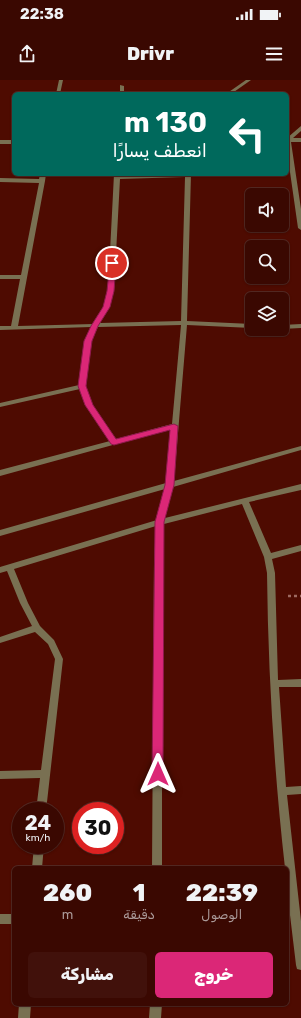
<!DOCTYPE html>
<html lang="ar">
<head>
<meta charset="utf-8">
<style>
  body { margin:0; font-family:Rubik,Vazirmatn,sans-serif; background:#41110b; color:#f1f3f6; direction:rtl; height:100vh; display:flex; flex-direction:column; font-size:15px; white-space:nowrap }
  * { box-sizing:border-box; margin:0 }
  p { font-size:13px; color:#ab9a99 }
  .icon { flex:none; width:22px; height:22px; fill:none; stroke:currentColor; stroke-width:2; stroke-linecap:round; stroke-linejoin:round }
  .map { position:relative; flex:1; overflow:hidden; direction:ltr }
  .side { position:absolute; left:12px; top:786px; width:277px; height:140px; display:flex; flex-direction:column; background:#3a0801; border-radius:6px; box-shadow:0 1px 3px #0004,0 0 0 1px #542923; direction:rtl }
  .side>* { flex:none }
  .banner { position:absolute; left:12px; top:12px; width:277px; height:84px; border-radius:6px; box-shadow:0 1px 3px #0004,0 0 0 1px #542923; direction:rtl; background:#00695c; color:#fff; overflow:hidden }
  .fabs { position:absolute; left:245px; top:108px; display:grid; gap:8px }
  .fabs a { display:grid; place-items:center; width:44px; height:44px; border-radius:6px; background:#3a0801; box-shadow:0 1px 3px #0004,0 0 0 1px #542923; font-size:20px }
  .speed { position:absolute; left:12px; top:722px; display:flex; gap:8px; font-size:20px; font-weight:700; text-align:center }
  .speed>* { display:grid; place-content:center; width:52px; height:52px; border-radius:50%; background:#3a0801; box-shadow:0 1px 3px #0004,0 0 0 1px #542923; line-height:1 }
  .speed small { font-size:10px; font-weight:400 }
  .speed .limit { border:6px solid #d22; background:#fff; color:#111 }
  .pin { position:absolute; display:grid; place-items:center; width:34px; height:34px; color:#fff; margin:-17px; border:2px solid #fff; border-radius:50%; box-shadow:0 1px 4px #0007 }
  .me { position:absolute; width:44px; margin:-22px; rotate:0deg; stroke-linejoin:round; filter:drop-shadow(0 0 3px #0008) }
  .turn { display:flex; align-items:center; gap:14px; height:84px; padding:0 16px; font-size:18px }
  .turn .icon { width:52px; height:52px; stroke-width:2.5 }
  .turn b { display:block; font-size:28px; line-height:34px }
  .eta { display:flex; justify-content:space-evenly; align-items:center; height:68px; text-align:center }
  .eta b { font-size:24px; font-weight:800; line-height:28px }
  .button { display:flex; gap:8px; margin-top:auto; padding:8px 16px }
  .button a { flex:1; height:46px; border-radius:6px; background:#db2777; color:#fff; font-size:16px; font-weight:800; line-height:46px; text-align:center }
  .button a+a { background:#41110b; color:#f1f3f6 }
  .status { display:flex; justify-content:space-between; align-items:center; height:28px; padding:0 20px; background:#3a0801; direction:ltr }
  .status svg { height:11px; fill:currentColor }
  header { display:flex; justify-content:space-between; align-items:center; height:52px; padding:0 16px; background:#3a0801; font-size:18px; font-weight:800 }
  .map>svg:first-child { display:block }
</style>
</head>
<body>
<div class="status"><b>22:38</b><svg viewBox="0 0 49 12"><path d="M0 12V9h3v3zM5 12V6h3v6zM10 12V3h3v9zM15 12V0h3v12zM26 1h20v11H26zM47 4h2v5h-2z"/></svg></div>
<header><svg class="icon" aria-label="menu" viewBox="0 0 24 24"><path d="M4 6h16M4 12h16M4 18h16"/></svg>Drivr<svg class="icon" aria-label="share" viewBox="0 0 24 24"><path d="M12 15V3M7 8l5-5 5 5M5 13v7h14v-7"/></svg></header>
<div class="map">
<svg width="301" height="938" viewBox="0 0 301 938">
  <rect width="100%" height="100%" fill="#4e0b01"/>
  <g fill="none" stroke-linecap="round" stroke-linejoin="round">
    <!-- path -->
    <path stroke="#9d6960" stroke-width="2.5" stroke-dasharray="3 3" stroke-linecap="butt" d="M288 516H301"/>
    <!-- street -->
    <path fill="#797052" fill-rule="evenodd" d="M59 0H63L60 14H56Z
      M246 0H251L231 14H226Z
      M120 5 124 6V14H120Z
      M301 46V51L293 58H301V62H291L301 129V150L298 148 287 71V58Z
      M0 60H14V64H0Z
      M40 94H46L45 101 18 246 93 244 103 227 108 211 114 94H120V95L191 94 187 241 252 244V248L187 245 174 401 301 366V370L173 407 165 438 301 404V410L249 422 271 473 301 465V471L272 479 275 493 278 600 301 599V607H279L286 707 301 706V714L287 715 301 841V890L297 889 296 885 287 810V788H285C274 690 268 592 267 493L264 477 242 424 164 444 162 479V788H152L154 479 156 446 14 489 28 523 40 546 54 560 63 579 46 731H36L40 698 0 699V691L41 690 55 579 48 564 35 552 0 563V557L32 546 20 523 7 491 0 493V487L157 440 165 409 0 456V450L166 403 171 349 0 396V390L110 361 85 325 80 309 0 327V323L79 305 85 261 91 247 0 250V246H11L20 199H0V195H21L39 103 0 102V98L39 99ZM185 97 181 241 100 243 109 227 114 211 120 99ZM181 245 172 344 116 359 92 325 85 306 91 261 98 247Z
      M301 244V248L282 249V245Z
      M34 765H44L42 788H32Z
      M0 834H14V844H0Z
      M19 924H31L30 938H18Z
      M150 924H162L161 938H149Z"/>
  </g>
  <!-- route -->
  <path fill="#db2777" stroke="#8e194d" d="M110 181 116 183 114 211 110 227 98 246 92 261 86 306 93 325 116 359 174 344 178 346 174 405 164 442 163 694 162 697 158 699 154 697 152 694 155 442 165 405 170 350 114 365 111 364 85 325 78 306 84 261 91 246 103 227 107 211Z"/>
</svg>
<div class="fabs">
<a><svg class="icon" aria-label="sound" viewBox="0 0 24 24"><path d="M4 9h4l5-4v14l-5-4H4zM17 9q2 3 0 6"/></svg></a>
<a><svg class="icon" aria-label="search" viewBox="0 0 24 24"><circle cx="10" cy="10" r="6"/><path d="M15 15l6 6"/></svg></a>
<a><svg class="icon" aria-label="layers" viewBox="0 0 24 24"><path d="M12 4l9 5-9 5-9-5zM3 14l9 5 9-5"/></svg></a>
</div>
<div class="speed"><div>24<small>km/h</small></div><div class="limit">30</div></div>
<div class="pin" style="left:112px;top:183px;background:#d93025"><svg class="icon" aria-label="arrive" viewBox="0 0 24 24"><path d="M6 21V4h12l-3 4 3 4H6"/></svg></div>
<svg class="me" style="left:158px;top:694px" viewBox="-20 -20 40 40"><path d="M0-17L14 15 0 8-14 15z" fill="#db2777" stroke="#fff" stroke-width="4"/></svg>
<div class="banner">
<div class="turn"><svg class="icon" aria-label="left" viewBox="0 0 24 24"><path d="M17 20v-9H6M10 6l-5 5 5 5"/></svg><div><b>130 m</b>انعطف يسارًا</div></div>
</div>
<section class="side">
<div class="eta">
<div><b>22:39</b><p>الوصول</p></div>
<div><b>1</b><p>دقيقة</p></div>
<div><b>260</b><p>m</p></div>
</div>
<div class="button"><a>خروج</a><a>مشاركة</a></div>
</section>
</div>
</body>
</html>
